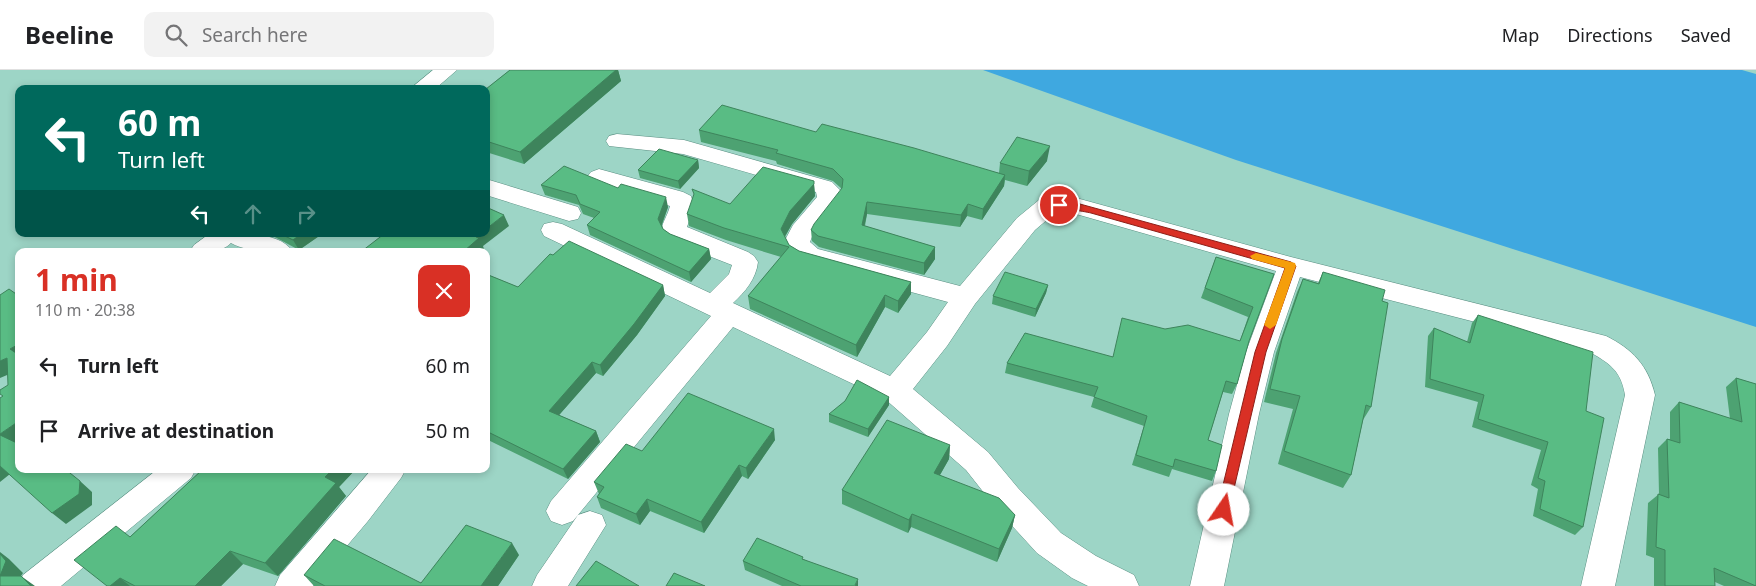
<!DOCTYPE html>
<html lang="en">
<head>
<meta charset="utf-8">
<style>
  body { margin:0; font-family:"Noto Sans",sans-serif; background:#f2f2f2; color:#202124; height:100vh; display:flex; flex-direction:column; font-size:19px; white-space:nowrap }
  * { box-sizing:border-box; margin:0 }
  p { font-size:16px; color:#757577 }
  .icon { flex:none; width:28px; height:28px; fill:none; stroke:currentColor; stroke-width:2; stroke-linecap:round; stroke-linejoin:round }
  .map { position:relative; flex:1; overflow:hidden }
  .side { position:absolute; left:15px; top:178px; width:475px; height:225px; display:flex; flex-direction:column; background:#fff; border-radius:10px; box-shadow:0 2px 8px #0003 }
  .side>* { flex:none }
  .guide { position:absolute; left:15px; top:15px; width:475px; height:152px; border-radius:10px; box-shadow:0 2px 8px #0003; background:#00695c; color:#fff; overflow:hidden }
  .pin { position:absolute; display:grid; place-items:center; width:42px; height:42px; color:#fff; margin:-21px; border:2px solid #fff; border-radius:50%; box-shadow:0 1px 5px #0007 }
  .me { position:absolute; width:55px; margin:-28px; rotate:12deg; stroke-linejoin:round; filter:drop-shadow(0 0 4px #0008) }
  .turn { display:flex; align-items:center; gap:18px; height:105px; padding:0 20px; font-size:22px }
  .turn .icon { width:65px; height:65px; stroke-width:2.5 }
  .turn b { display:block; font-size:35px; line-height:42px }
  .lanes { display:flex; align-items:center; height:48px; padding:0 20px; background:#0003; justify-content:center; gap:25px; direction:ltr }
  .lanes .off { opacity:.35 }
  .round { display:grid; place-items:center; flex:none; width:52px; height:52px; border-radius:10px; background:#f2f2f2 }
  .headline { display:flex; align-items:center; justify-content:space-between; height:85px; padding:0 20px }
  h1 { font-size:30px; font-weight:700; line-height:38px; color:#d93025 }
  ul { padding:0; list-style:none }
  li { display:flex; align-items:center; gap:15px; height:65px; padding:0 20px }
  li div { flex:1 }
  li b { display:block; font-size:19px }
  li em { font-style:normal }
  header { display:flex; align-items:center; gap:30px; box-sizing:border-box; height:70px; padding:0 25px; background:#fff; border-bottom:1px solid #e0e0e0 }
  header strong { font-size:24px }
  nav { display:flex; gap:28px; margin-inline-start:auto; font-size:18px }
  .search { width:350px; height:45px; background:#f2f2f2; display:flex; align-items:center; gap:12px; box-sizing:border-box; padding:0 18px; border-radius:10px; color:#757577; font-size:19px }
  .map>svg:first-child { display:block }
</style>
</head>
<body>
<header>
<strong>Beeline</strong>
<div class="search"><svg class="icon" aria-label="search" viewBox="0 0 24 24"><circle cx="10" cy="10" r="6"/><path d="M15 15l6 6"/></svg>Search here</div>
<nav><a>Map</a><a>Directions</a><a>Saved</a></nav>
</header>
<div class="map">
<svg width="1756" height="516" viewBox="0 0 1756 516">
  <rect width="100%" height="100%" fill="#9dd5c6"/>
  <!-- water -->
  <path fill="#3fa8e0" d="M983 0H1742L1756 4V257L1236 90Z"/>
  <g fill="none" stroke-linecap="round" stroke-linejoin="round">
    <!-- street casing -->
    <g stroke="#5a8f82" stroke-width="1">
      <path id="street" d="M617 64 684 70 832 112 842 122 841 129 813 164 810 172 818 179 960 216 1017 148 1039 130 1069 126 1291 187 1606 266C1632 279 1648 295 1655 325L1615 516H1581L1625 325C1621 300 1609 293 1588 281L1300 207 1274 282 1259 344 1224 516H1190L1229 344 1246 282 1276 201 1069 142 1055 143 1035 160 975 234 947 276 913 319 988 382 1018 418 1061 463 1096 486 1134 505 1139 516H1088L1072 508 1037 483 996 438 966 400 885 329 733 257 573 451 562 455 551 451 546 441 551 431 711 246 544 166 541 160 544 154 553 152 562 154 710 223 729 204 732 195 673 172C653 159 666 153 670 136L591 112 587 107 591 102 599 99 683 122 691 126 694 136 687 157 748 182 754 186 758 192C756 209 745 222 733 233L890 306 927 262 948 232 801 192 791 186 784 172 793 155 817 127 816 122 683 84 609 76 606 71 609 66Z
        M486 109 578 137 581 143 578 149 569 151 486 125Z
        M221 164C241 163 280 162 292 181 272 182 233 183 221 164Z
        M158 399H196L191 408 61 516H18L23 505Z
        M372 399H406L401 408 368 451 313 516H275L280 505Z
        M590 441 602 445 606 455 568 516H532L537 505 578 445Z"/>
    </g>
    <!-- secondary casing -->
    <g stroke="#5a8f82" stroke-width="1">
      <path id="secondary" d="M433 0H457L435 19H410Z
        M209 164H238C225 185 212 181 190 181L194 175Z"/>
    </g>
    <!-- street -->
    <use href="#street" fill="#fff" fill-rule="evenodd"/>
    <!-- secondary -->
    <use href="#secondary" fill="#fff" fill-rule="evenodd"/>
  </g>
  <!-- wall -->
  <path fill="#4da272" d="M510 0H618L621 11 524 94 486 82V19Z
    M699 60 816 62 999 103 1000 93 1047 91 1027 116 1005 110 1004 116 982 150 967 146 960 157 867 144 865 156 935 177V189L924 205 819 177 812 171 811 160 842 119 833 111 777 94 776 91 701 72Z
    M698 90 699 98 680 119 640 108 638 100Z
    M814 114 815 126 792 154 785 167 789 175 799 181 911 212V224L898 243 885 237 857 287 750 239 748 226 781 187 726 170 689 156 687 144Z
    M541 115 668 137 662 155 663 159 670 164 709 179 711 189 691 212 590 165 587 155 594 148 583 144 579 135 545 125Z
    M271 164H322L299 180 273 166Z
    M1216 187 1274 204 1249 271 1237 314 1232 324 1223 322 1208 370 1216 401 1212 411 1172 399 1169 407 1132 395 1144 356 1091 337 1094 327 1005 303 1007 293 1112 287 1165 259 1240 271 1248 247 1201 228Z
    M1323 202 1382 231 1371 337 1363 350 1351 405 1343 418 1278 394 1293 339 1264 332 1276 283 1297 222 1303 209 1318 213Z
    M486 204 518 217 663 215 665 226 637 265 603 306 596 303 559 345 596 361 600 372 568 409 486 369Z
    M1048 215 1046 223 1035 247 992 234 993 226Z
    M1478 245 1586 341 1583 457 1575 465 1533 446 1538 419 1531 415 1541 380 1472 357 1478 332 1425 317 1428 266 1434 258 1467 272 1472 253Z
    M1736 308 1756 314V516H1724L1715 512V516H1654V488L1646 485 1648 433 1659 424 1658 378 1667 369H1670V342L1679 332 1730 349 1726 317Z
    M889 327V335L868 367 829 352V344Z
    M775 370 748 409 742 406 704 463 650 441 640 455 601 438 597 427 599 424 594 412 642 381Z
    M950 375 949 389 940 405 1015 445 1012 458 997 492 911 457 908 463 842 434V420Z
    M203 399H356L339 417 346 426 278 506 243 494 221 516H107L130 467Z
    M519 485 498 516H314L304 505 421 513Z
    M803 489 858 516H782L745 500 743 491Z"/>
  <!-- shaded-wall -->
  <path fill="#3e845c" d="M616 0H618L621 11 524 94 520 82Z
    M1050 76 1047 91 1027 116 1029 101Z
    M698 90 699 98 680 119 678 111Z
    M1005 105 1004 116 982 150 983 139Z
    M814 114 815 126 792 154 782 171 781 159 790 141Z
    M666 127 668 137 660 159 658 149Z
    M867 132V144L862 166V155Z
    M968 134 967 146 960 157 961 145Z
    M504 145 509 156 483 176 484 179 482 181H464L476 167 480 164H486V159Z
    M301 164H322L299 180 293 170Z
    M935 177V189L924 205V193Z
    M709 179 711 189 691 212 689 202Z
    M911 212V224L898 243V231Z
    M663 215 665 226 637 265 603 306 600 295Z
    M1048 215 1046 223 1035 247 1036 239Z
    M885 225V237L857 287 856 275Z
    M19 274V287L10 279Z
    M7 288 19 300 0 308V291Z
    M592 292 596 303 553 352 549 341Z
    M889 327V335L868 367V359Z
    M19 351V372L12 376 0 366V364Z
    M774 359 775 370 748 409 746 398Z
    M596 361 600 372 568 409 563 399Z
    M950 375 949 389 933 417 934 403Z
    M739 395 742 406 704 463 701 452Z
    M0 396 10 404 0 412Z
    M333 399H356L339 417 346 426 278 506 265 493 325 407Z
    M80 411 92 422V435L66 454 52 443Z
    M647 429 650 441 640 455 636 444Z
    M912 444 911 457 908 463 909 450Z
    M1015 445 1012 458 997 492 999 479Z
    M512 473 519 485 498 516H481Z
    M230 481 243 494 221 516H195Z
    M0 482 9 489 23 503 21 506 35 516H31L0 506Z
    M120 508 130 516H110Z
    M858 509V516H855Z"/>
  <!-- building -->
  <path fill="#59bc84" stroke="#3e845c" d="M510 0H616L520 82 486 71V19Z
    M722 35 816 62 822 54 914 78 1005 105 983 139 968 134 961 145 867 132 862 155 935 177 924 193 818 166 811 160 814 154 842 118 843 109 833 99 776 83 778 80 699 60Z
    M1017 67 1050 76 1029 101 1000 93Z
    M659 79 698 90 678 111 638 100Z
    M564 96 618 118 621 114 666 127 658 149 663 159 670 164 709 179 689 202 587 155 600 142 580 134 576 125 541 115Z
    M763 97 814 111V114L790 141 781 159 789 175 799 181 911 212 898 231 885 225 856 275 748 226 789 177 724 158 687 144 694 124 692 119 730 134Z
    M486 137 504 145 486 159Z
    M281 164H301L293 170Z
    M384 164H480L476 167 479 168 464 181H362Z
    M569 171 663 215 634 254 600 295 592 292 549 341 596 361 563 399 486 361V204L518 217 550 184 553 185Z
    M1216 187 1274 204 1249 271 1237 314 1226 311 1208 370 1222 375 1216 401 1175 389 1173 397 1136 385 1147 346 1094 327 1098 317 1007 293 1025 263 1113 287 1122 248 1165 259 1188 255 1240 271 1253 237 1205 218Z
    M1005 202 1048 215 1036 239 993 226Z
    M1323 202 1385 220 1382 231 1388 233 1371 337 1366 335 1351 405 1284 381 1300 326 1270 319 1282 269 1303 209 1319 214Z
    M9 219 19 226V274L10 279 19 285V351L0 364V328L3 326 0 324V320L8 315 7 288 0 291V225Z
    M1478 245 1593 282 1586 341 1604 348 1583 457 1540 439 1545 411 1538 408 1548 372 1478 349 1484 325 1430 309 1434 258 1470 273Z
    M1736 308 1756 314V516L1714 498 1715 516H1665V480L1656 477 1658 424 1669 428 1667 369 1680 373 1679 332 1742 352Z
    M857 310 889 327 868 359 829 344 845 331Z
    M688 323 774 359 746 398 739 395 701 452 647 429 636 444 597 427 604 417 594 412 626 374 642 381Z
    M887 350 950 375 934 403 999 428 1015 445 999 479 912 444 909 450 842 420Z
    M0 365 19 374V399H65L80 411 79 424 52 443 0 396Z
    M203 399H333L325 407 336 413 265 493 230 481 195 516H135L120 508 110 516H107L74 490 116 456 130 467Z
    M466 455 512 473 481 516H325L304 505 334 469 421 513Z
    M757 468 803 487 802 489 858 509 855 515 857 516H801L743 491Z
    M0 484 6 491 0 506H21L31 516H0Z
    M596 491 639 516H576Z
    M674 503 705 516H666Z"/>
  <!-- route -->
  <path fill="#d93025" stroke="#8d1f18" d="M1069 131 1291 192 1296 196 1266 282 1228 444 1224 446 1219 444 1217 440 1255 282 1285 198 1091 143C1083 141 1057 138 1054 135L1059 132Z"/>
  <!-- slow -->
  <path fill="#f59e0b" d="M1256 183 1295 193 1296 196 1276 255 1270 259 1264 255 1285 198 1252 189 1250 186Z"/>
</svg>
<div class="pin" style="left:1059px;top:135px;background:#d93025"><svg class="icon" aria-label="arrive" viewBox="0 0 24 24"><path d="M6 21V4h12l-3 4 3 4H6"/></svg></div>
<svg class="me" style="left:1224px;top:440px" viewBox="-20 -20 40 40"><circle r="19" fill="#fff"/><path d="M0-13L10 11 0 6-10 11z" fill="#d93025"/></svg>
<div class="guide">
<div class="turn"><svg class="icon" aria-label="left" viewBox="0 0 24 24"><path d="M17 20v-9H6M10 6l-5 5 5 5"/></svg><div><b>60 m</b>Turn left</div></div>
<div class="lanes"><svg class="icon" aria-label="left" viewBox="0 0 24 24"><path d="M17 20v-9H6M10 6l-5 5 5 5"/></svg><svg class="icon off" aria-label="ahead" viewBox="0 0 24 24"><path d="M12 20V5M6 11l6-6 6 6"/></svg><svg class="icon off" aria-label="right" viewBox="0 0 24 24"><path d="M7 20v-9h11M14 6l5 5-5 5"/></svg></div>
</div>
<section class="side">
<div class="headline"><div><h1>1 min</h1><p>110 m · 20:38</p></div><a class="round" style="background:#d93025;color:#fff"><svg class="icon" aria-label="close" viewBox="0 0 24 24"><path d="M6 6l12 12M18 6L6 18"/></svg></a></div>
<ul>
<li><svg class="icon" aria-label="left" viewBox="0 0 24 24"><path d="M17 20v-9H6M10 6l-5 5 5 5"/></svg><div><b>Turn left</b></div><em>60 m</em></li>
<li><svg class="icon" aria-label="arrive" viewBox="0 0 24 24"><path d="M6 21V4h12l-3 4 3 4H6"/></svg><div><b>Arrive at destination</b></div><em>50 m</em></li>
</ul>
</section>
</div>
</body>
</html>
